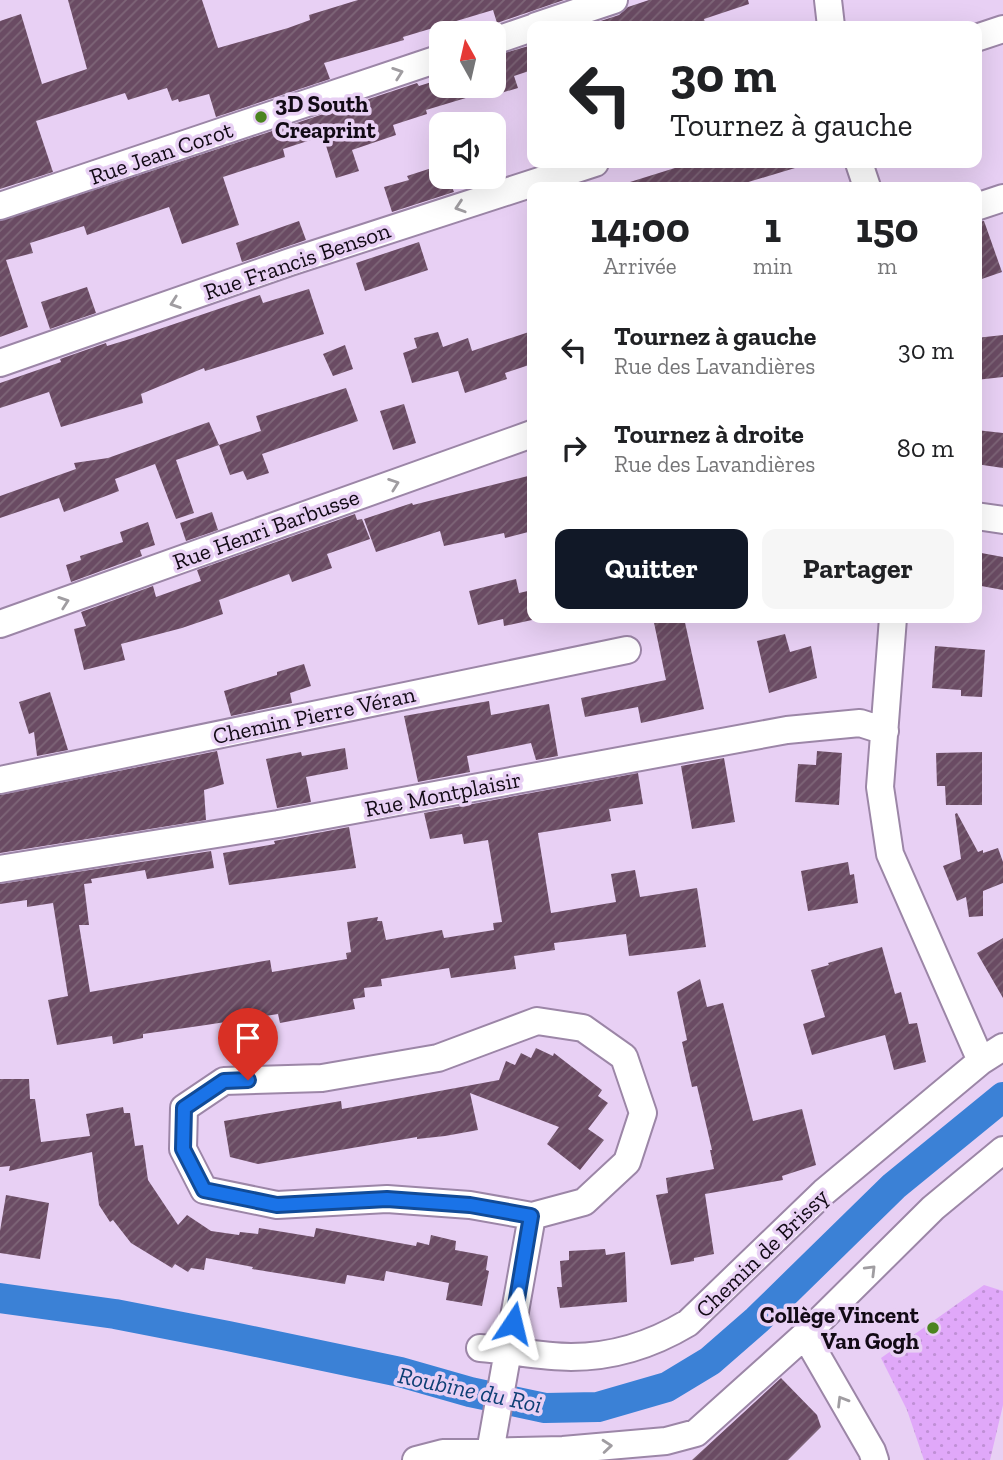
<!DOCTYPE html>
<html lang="fr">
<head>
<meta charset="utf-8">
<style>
  body { margin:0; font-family:"Zilla Slab",serif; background:#f6f6f6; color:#202124; height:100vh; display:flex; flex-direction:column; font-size:26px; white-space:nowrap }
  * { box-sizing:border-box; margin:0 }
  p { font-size:23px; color:#757577 }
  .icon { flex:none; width:38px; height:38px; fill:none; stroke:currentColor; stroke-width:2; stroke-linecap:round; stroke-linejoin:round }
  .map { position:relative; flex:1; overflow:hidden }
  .side { position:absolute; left:527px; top:182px; width:455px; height:441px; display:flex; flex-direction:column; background:#fff; border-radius:14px; box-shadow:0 7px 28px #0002 }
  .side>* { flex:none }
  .hud { position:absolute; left:527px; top:21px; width:455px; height:147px; border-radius:14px; box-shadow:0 7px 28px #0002; background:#fff; color:#202124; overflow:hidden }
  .needle { width:46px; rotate:352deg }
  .controls { position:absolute; left:429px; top:21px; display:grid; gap:14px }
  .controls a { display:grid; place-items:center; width:77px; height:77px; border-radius:14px; background:#fff; box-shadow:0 7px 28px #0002; font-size:35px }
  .pin { position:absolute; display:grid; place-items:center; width:60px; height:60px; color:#fff; margin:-72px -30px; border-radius:50% 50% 50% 0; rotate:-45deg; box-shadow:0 0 7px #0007 }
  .pin .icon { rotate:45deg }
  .me { position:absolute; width:77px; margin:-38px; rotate:10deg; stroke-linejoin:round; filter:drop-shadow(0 0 5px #0008) }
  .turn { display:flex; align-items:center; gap:24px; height:147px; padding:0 28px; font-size:32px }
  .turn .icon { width:91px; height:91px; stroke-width:2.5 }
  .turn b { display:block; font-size:49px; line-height:60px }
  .eta { display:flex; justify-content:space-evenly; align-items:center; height:119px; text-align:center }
  .eta b { font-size:42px; font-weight:700; line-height:49px }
  .primary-button { display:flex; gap:14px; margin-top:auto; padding:14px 28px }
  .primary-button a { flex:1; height:80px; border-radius:14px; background:#111827; color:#fff; font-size:28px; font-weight:700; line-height:80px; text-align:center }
  .primary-button a+a { background:#f6f6f6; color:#202124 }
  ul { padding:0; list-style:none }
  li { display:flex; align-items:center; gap:21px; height:98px; padding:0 28px }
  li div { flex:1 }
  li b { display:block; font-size:26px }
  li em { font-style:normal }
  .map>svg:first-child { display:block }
</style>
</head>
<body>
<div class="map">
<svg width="1003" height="1460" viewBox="0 0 1003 1460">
  <defs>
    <pattern id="grass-dots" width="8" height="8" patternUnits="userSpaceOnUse" patternTransform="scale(1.75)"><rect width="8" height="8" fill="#e0a8f9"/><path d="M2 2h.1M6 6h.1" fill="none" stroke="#bf8fd5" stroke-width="1.8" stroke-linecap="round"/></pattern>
    <pattern id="building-hatch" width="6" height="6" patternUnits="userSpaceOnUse" patternTransform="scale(1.75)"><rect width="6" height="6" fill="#6a4b63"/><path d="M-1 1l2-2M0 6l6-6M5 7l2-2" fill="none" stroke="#7e6678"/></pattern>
  </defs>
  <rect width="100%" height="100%" fill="#e8d0f4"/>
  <!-- grass -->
  <path fill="url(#grass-dots)" d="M984 1285 1003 1291V1405L990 1460H924L907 1410 881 1358Z"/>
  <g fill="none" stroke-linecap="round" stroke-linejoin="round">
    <!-- canal -->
    <path stroke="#3b81d6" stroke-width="30" d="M0 1298 115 1314 228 1336 400 1372 470 1392 545 1408 598 1407 667 1387 710 1361 757 1320 894 1186 1003 1097"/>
  </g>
  <!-- building -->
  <path fill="url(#building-hatch)" d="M68 0H202L218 48 288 28 310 20 309 15 358 0H564L497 23 493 10 403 37 404 40 324 63 330 79 216 117 209 94 179 102 178 99 172 101 167 88 128 100 125 93 36 121 53 172 0 189V21L21 14 42 84 87 69Z
    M649 0H748L749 4 704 19 706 26H585L619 15 628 7Z
    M532 45V70L514 76 518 88 494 95V56Z
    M441 79V86H488L489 91 426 110 427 114 393 125 396 135 352 150 359 171 336 178 323 136 283 149 285 157 223 177 239 225 182 244 169 207 87 235 84 226 30 243 33 253 6 260 28 327 0 337V221L417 83 419 86Z
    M691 163H794L795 168 732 187H630V182Z
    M441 165V177H448L454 192 392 212 384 187 409 180 407 176Z
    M299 221 306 240 242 262 236 243Z
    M984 221 1002 272 976 281V222Z
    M419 242 428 270 365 291 356 263Z
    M87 287 96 313 50 329 41 302Z
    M309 289 324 334 205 371 204 368 141 394 143 403 61 427 49 392 0 408V383L61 362 60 359 106 343 107 346 130 339 260 295 263 303Z
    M532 331V364L505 373 507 379 465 393 458 371 412 383 403 353 417 348 414 338 438 332 443 347 468 338 472 351Z
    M1003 335V377L976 380V338Z
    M345 345 353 369 333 376 323 354Z
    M346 388 358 421 262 454 269 473 247 480 243 471 230 475 219 445 261 431 256 416Z
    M404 404 416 443 393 450 380 411Z
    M209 422 219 445 176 460 194 513 176 519 155 464 115 479 119 491 64 512 59 498 0 518V496L76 469 74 463 108 458Z
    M976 430 1003 433V468L976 464Z
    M532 475V531L505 538 504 533 444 546 440 531 376 552 364 519 412 503 413 505Z
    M212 512 218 530 186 541 180 523Z
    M355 514 357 520 362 519 370 539 327 554 332 568 292 582 289 574 219 600 223 614 182 628 121 644 125 660 84 670 74 629 86 626 81 612 153 586 156 597 201 581 197 570Z
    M148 522 155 545 140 550 142 556 71 582 66 565 81 560 80 556 123 542 120 532Z
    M976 552 1003 557V590L976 585Z
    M516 579 519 593 532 590V620L504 626 503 619 478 625 469 591Z
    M653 618H684L704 709 641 723 638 707 585 717 581 698 666 680Z
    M785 634 790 652 811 646 817 678 769 693 757 641Z
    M935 646 985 650 982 697 961 696V690L932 688Z
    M304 664 311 686 290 693 292 703 231 716 224 691 277 675V672Z
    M50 692 68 750 37 756 34 732 29 734 19 702Z
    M489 701 491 715 549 704 558 756 536 760 531 743 467 756 470 772 418 782 404 716Z
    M345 748 348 769 306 777 311 802 277 808 266 759 301 752 302 756Z
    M217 751 224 784 204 790 206 820 0 853V795Z
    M817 751 842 753 839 805 795 802 798 764 816 765Z
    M982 752V805H946L945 786H937L936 753Z
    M724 758 735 822 692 829 681 766Z
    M638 773 643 804 609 809 611 821 538 833 551 913 616 902 611 874 635 870 640 897 697 888 706 947 629 956 626 934 554 943 555 950 514 956 516 969 451 978 449 968 381 979 382 986 364 988 365 997 353 999 355 1009 280 1023 278 1014 206 1025 143 1034V1038L113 1044 112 1036 57 1045 48 1000 68 996 53 903 27 907V900L0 904V884L211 851 214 868 147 879 145 870 91 879 92 883 84 884 89 925H79L90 992 270 960 272 972 347 959 346 953 351 952 347 922 378 917 377 921H382L386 940 442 930 444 938 494 930 493 923 502 922 488 840 464 844 462 834 430 839 424 813Z
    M957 813 978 852 983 850V853L998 848 1003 862V883L983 891V916L969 917 966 897 957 901 943 866 961 859 955 814Z
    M349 827 356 868 229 885 223 853 275 844 274 841Z
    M848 862 850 875 854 874 858 903 808 911 801 871Z
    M1003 938V998L977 953Z
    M882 947 895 994 901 992 909 1024 917 1023 926 1062 894 1070 885 1035 812 1055 803 1024 825 1017 811 970 829 965 828 963Z
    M700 979 707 1007 723 1003 753 1121 802 1109 816 1165 782 1176 783 1180 705 1194 714 1254 694 1258V1261L671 1265 656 1195 668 1193 666 1178 714 1169 710 1150H712L697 1086 692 1087 682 1042 687 1040 677 992Z
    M536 1048 553 1056 554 1053 602 1090 598 1096 608 1103 588 1129 604 1140 580 1170 547 1144 559 1127 470 1093 478 1130 445 1136 417 1139V1137L258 1164 230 1157 224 1121 341 1101 342 1109 499 1080 506 1061 515 1065 521 1053 531 1058Z
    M0 1079H29L30 1099H35L41 1142 90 1136 86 1114 123 1107 124 1113H130L135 1146 143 1145 148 1180 178 1225 187 1215 211 1231 239 1235 240 1232 258 1234 259 1228 314 1237 316 1228 416 1246 417 1242 429 1245 431 1235 456 1241 455 1250 488 1256 486 1270 489 1271 482 1306 446 1300 449 1283 386 1271 384 1281 347 1275 345 1284 252 1269 253 1267 206 1258 204 1270 191 1268 188 1272 175 1264 172 1268 131 1243 113 1220 110 1222 99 1205 92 1152 9 1171 10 1166 0 1167Z
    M6 1195 49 1203 40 1259 0 1253V1231Z
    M605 1249 606 1255 625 1252 627 1302 560 1308 557 1287H562L560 1261 569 1260V1251Z
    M781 1378 817 1415 821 1427 788 1460H692Z"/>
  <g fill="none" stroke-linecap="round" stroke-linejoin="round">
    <!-- street casing -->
    <g stroke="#9c86a7" stroke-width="30">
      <path id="street" d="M828 0 831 26
        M536 26 614 0
        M976 38 1003 29
        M494 41 532 28
        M859 163 867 187
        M0 206 441 58
        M976 207 1003 198
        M0 363 290 262 595 163
        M976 516 1003 520
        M893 618 880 787 890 854 981 1061
        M0 624 532 434
        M0 780 627 650
        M0 869 278 824 787 730 860 723 885 731
        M537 1021 583 1028 624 1057 643 1113 627 1162 584 1202 532 1216 470 1205 387 1199 277 1205 204 1190 183 1149 184 1108 224 1081 322 1078 438 1058Z
        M805 1335 872 1451 875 1460
        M480 1348C510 1350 541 1357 571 1357 613 1357 653 1344 688 1323L824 1192 981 1061 1003 1047
        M490 1452 532 1216
        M416 1460 443 1453 563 1450 666 1441 696 1433 805 1335 933 1208 1003 1150"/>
    </g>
    <!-- street -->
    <use href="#street" stroke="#fff" stroke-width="26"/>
  </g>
  <!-- one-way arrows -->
  <defs><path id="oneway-chevron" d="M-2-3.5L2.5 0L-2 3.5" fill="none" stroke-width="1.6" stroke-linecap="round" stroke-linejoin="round" transform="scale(1.75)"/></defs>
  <g stroke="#a09da1">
    <use href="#oneway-chevron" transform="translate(398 73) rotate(-19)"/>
    <use href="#oneway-chevron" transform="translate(460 207) rotate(162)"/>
    <use href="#oneway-chevron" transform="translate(175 303) rotate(161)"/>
    <use href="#oneway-chevron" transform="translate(394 484) rotate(-20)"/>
    <use href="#oneway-chevron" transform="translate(64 602) rotate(-19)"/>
    <use href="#oneway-chevron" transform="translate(871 1270) rotate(-45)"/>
    <use href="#oneway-chevron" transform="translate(842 1401) rotate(-121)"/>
    <use href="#oneway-chevron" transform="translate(607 1446) rotate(-5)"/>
  </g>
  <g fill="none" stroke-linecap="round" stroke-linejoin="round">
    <!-- route casing -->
    <g stroke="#114b97" stroke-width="18">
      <path id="route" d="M248 1080 224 1081 184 1108 183 1149 204 1190 277 1205 387 1199 470 1205 531 1216 513 1323"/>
    </g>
    <!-- route -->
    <use href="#route" stroke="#1a73e8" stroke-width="12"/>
  </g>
  <!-- markers -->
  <g fill="#4b8420" stroke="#e8d0f4" stroke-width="2.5">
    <circle cx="261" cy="117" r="7"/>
    <circle cx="933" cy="1328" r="7"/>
  </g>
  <g text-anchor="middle" stroke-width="7" stroke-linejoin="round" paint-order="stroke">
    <!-- poi labels -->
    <g font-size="23" font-weight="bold" fill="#120a15" stroke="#e8d0f4" text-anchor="start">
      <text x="275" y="112">3D South<tspan x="275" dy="26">Creaprint</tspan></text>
      <text x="919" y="1323" text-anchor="end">Collège Vincent<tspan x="919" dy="26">Van Gogh</tspan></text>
    </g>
    <!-- street labels -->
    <g font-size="23" fill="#120a15" stroke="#e8d0f4">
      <text transform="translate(161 153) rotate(-19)" y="8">Rue Jean Corot</text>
      <text transform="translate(297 261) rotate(-19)" y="8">Rue Francis Benson</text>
      <text transform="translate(266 529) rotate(-20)" y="8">Rue Henri Barbusse</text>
      <text transform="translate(314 715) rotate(-12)" y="8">Chemin Pierre Véran</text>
      <text transform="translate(443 794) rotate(-11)" y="8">Rue Montplaisir</text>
      <text transform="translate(762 1253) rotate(-44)" y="8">Chemin de Brissy</text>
    </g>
    <!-- water labels -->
    <g font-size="24" font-style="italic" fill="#0e3f75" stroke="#e8d0f4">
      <text transform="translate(470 1390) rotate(12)" y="8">Roubine du Roi</text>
    </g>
  </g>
</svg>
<div class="controls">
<a><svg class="needle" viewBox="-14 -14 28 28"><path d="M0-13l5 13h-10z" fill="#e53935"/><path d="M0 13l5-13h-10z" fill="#757577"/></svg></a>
<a><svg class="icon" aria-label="sound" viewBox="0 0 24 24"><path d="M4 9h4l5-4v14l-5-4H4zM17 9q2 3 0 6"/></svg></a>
</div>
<div class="pin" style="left:248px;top:1080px;background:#d93025"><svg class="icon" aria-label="arrive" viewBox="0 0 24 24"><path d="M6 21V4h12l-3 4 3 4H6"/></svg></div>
<svg class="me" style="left:513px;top:1323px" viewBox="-20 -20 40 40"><path d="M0-17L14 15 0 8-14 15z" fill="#1a73e8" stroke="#fff" stroke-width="4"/></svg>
<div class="hud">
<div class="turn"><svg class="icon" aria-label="left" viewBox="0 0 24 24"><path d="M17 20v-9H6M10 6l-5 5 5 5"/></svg><div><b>30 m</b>Tournez à gauche</div></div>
</div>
<section class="side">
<div class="eta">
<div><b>14:00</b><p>Arrivée</p></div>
<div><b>1</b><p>min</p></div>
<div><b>150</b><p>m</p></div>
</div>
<ul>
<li><svg class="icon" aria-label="left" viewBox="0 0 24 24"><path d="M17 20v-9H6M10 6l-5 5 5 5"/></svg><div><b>Tournez à gauche</b><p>Rue des Lavandières</p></div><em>30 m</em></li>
<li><svg class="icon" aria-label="right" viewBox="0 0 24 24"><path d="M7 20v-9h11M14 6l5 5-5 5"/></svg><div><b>Tournez à droite</b><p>Rue des Lavandières</p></div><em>80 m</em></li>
</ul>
<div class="primary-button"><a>Quitter</a><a>Partager</a></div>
</section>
</div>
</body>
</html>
